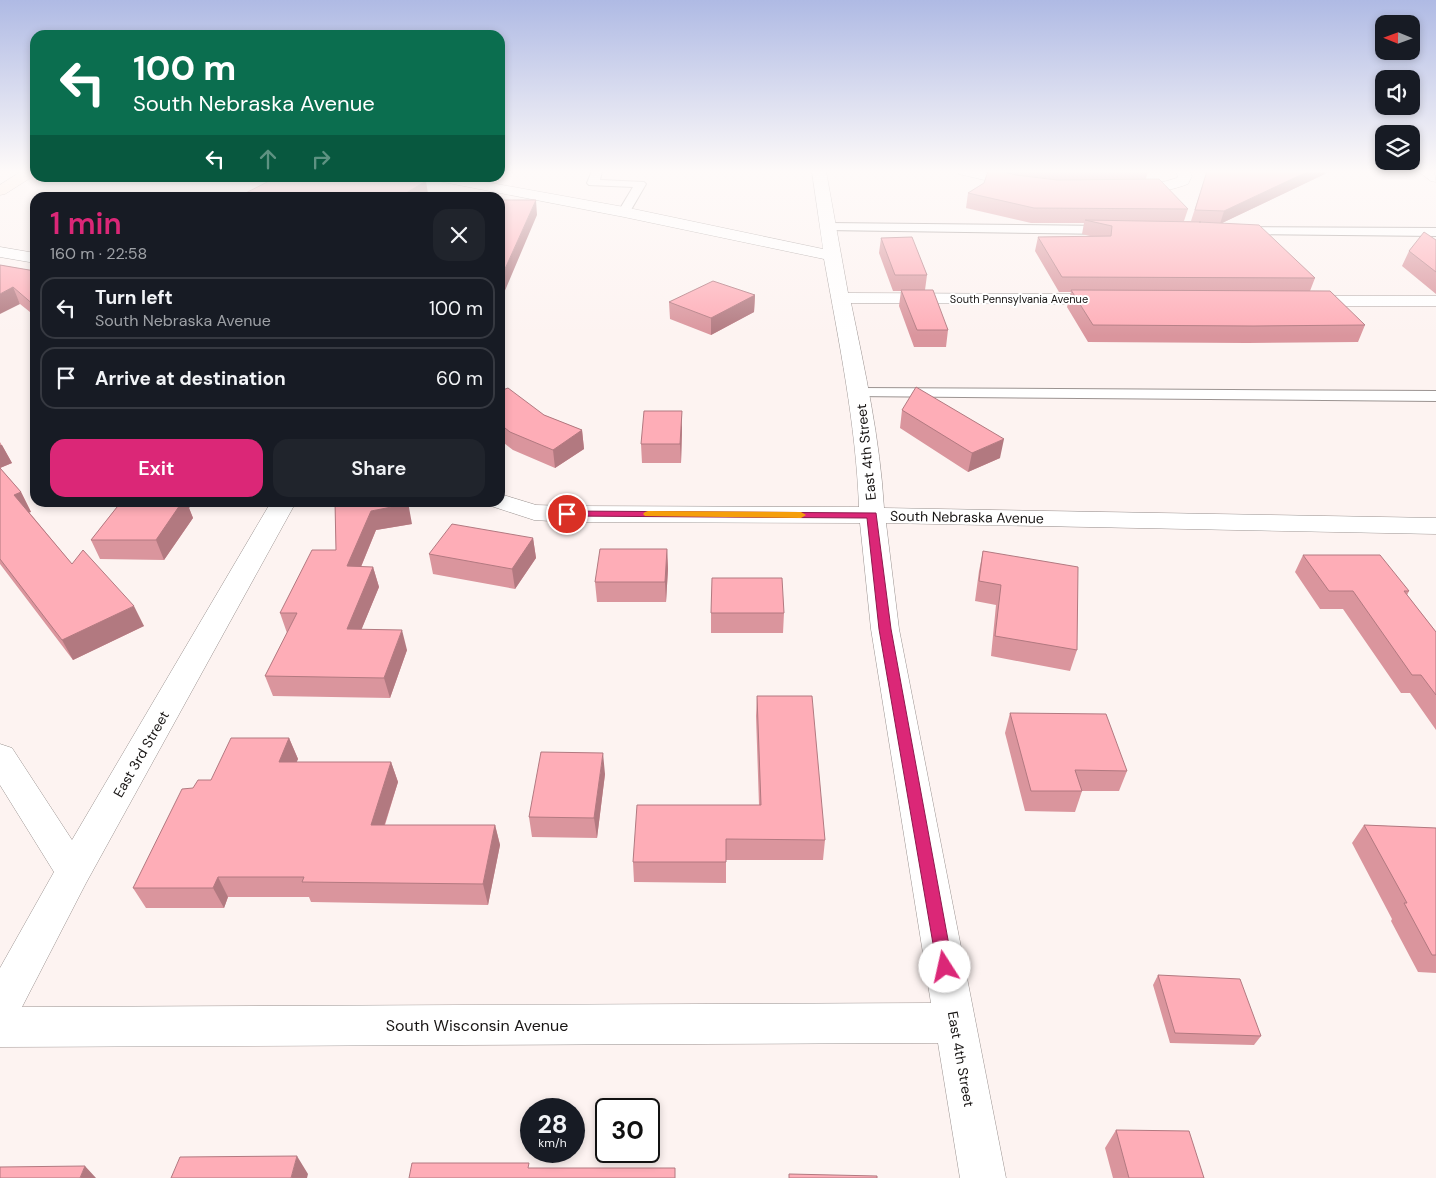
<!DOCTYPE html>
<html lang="en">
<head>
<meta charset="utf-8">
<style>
  body { margin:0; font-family:"DM Sans",sans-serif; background:#20242c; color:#f1f3f6; height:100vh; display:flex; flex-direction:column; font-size:19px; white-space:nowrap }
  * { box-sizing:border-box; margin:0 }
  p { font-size:16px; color:#9ea1a6 }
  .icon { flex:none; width:28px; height:28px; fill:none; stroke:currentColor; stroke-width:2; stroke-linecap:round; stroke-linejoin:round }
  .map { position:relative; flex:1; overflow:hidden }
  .details { position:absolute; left:30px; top:192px; width:475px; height:315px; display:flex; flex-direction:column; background:#171b24; border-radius:15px; box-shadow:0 2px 8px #0003 }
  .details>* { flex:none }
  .guide { position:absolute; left:30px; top:30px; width:475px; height:152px; border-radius:15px; box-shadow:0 2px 8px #0003; background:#0b6e4f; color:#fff; overflow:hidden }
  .needle { width:32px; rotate:271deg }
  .tools { position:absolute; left:1375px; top:15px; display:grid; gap:10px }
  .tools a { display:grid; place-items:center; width:45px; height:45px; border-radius:10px; background:#171b24; box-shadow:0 2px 8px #0003; font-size:25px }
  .speed { position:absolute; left:520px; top:1098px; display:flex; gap:10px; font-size:25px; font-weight:700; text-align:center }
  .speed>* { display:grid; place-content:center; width:65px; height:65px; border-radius:50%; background:#171b24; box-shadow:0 2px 8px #0003; line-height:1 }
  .speed small { font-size:12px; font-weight:400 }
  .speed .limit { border:2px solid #111; border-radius:8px; background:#fff; color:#111 }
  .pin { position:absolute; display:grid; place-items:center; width:42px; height:42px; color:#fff; margin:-21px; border:2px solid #fff; border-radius:50%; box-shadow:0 1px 5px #0007 }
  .me { position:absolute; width:55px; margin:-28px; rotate:350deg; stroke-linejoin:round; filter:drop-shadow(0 0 4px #0008) }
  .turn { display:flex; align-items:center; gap:18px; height:105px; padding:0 20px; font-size:22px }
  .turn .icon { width:65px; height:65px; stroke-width:2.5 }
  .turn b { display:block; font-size:35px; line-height:42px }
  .lanes { display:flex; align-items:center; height:48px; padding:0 20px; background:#0003; justify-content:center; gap:25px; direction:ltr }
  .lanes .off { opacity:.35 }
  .round { display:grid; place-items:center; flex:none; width:52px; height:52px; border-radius:15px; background:#20242c }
  .headline { display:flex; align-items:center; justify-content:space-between; height:85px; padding:0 20px }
  h1 { font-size:30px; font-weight:600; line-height:38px; color:#db2777 }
  .button { display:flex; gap:10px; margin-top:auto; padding:10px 20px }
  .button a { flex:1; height:58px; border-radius:15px; background:#db2777; color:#fff; font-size:20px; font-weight:600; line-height:58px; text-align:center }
  .button a+a { background:#20242c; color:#f1f3f6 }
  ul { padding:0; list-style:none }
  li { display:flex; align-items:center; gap:15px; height:62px; margin:0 10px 8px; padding:0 10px; border:2px solid #363941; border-radius:15px }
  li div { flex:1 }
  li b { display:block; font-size:19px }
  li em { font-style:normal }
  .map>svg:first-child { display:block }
</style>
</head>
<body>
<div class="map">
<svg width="1436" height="1178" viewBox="0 0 1436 1178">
  <rect width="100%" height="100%" fill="#fdf3f1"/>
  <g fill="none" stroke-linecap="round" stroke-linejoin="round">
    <!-- service casing -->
    <g stroke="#9b9391" stroke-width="2">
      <path id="service" d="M592 171H602L600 180 644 182 646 184 628 215 624 216 618 212 633 187 589 185 587 183Z
        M829 223 1111 226 1117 230 1111 234 825 230 823 227 825 224Z
        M1236 227 1436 228V236L1232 234 1230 231 1232 228Z
        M859 388 1436 391V401L853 396 851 393 853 390Z"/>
    </g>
    <!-- minor casing -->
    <g stroke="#9b9391" stroke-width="1">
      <path id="minor" d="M812 171H826L848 293 1105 294 1111 295 1114 299 1111 303 1105 304 851 303C865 371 880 439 884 508L1436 518V534L886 523 899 629 1006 1178H960L938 1043 0 1047V968L54 872 0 785V744L12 748 72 840 271 502H296L86 883 22 1007 931 1003 871 629 860 523 567 522 534 520 491 506 489 502H500V494L536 505 567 506 859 507C856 424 839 342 824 259L624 217 443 182 438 181 436 178H463L624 207 823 249Z
        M957 171H981L1028 182 1030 185 1028 188 1023 189 959 174Z
        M1175 171H1189L1192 176 1188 184C1170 191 1143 196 1124 191L1122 188 1124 185 1129 184 1163 182 1177 178 1178 176Z
        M1418 171H1434L1436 182 1431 181Z
        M0 247 35 253V263L0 257Z
        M1303 296H1436V306H1303L1297 305 1294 301 1297 297Z"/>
    </g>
    <!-- secondary casing -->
    <g stroke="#9b9391" stroke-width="1">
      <path id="secondary" d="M22 171H35V175L5 194 0 195V185Z"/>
    </g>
    <!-- service -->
    <use href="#service" fill="#fff" fill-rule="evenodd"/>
    <!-- minor -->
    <use href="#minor" fill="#fff" fill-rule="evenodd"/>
    <!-- secondary -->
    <use href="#secondary" fill="#fdebdd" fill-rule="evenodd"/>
  </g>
  <!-- wall -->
  <path fill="#da959d" d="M619 171H679L678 172Z
    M988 171H1148L1146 179 1188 209 1184 221H1191L1207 171H1331L1222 223 1315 278 1310 291 1365 325 1358 342 1247 343 1088 342 1067 307 1071 292H1059L1035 251 1038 237 1090 236 1082 234 1084 223H1031L966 208 968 193 984 183Z
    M881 238 927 275 925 290 948 330 946 347H914L899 306 901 291H893L879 253Z
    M1436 240V294L1402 266 1409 251Z
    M0 265 35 271V316L20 304Z
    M755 295 754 312 711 335 670 319 669 302Z
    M500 391 544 415 582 430 584 449 555 468 513 450 500 440Z
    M902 410 1000 458 968 472 900 428Z
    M682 429 681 463H642L641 444Z
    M0 442 12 463 0 468 21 492 31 512H29L72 564 144 626 73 660 0 564Z
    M121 502H193L189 508 193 518 164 560 100 559 91 540Z
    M335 502 412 524 376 530 361 567H373L379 587 361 630 407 650 390 698 273 696 265 676 287 633 280 613 336 550Z
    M533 538 536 558 515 589 433 574 429 554Z
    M667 549 668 569 666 602H597L595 582Z
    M983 551 1077 650 1070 671 991 656 996 605 975 601 979 571Z
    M1303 555 1409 591 1407 595 1436 632V730L1410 693H1401L1343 609H1320L1295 572Z
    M711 613H784L783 633H711Z
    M757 696 825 840 823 860H726V883L634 882 633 862 759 805 756 716Z
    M1010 713 1127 771 1119 791H1082L1075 812 1025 811 1005 733Z
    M289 738 298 759 296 762H391L398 782 385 825H495L500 845 488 905 311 902 309 897H228L224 908H146L133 888 193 788 211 780Z
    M605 774 597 838 532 837 529 817Z
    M1364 825 1436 828V973L1418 972 1391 921 1392 919 1352 843Z
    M1158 975 1261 1036 1254 1045 1170 1043 1153 985Z
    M1116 1130 1204 1178H1113L1105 1148Z"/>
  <!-- shaded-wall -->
  <path fill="#b27980" d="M1309 171H1331L1220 224 1224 211Z
    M426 181 428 194 422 198H398Z
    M536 200 537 215 501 300 500 280Z
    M13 287 20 304 0 314V294Z
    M755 295 754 312 711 335V318Z
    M682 411V429L681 463 680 444Z
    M582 430 584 449 555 468 553 450Z
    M1004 439 1000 458 968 472 972 453Z
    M0 445H2L12 463 0 468 5 477 0 473Z
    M21 492 31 512 25 514 14 495Z
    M176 502H193L189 508 193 518 164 560 156 540Z
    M407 502H408L412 524 376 530 353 586 347 566 371 511Z
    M533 538 536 558 515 589 512 569Z
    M667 549 668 569 666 602 665 582Z
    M373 567 379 587 353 650 347 629Z
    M134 606 144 626 73 660 62 640Z
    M402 630 407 650 390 698 384 678Z
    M289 738 298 759 288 783 279 762Z
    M603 753 605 774 597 838 594 818Z
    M391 762 398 782 378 845 371 825Z
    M495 825 500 845 488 905 483 884Z
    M218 877 228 897 224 908 213 888Z
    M297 1156 308 1174 307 1178H291Z
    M85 1166 96 1178H80Z"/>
  <!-- building -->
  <path fill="#feadb7" stroke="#b27980" d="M988 171H999L1016 175 1057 180 1159 179 1188 209 1034 208 968 193 984 183Z
    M1207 171H1309L1224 211 1195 210Z
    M275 178H399L426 181 398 198H236Z
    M500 200H536L500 280Z
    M1085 220 1201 222H1199L1259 225 1315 278 1062 277 1038 237 1111 236 1112 226Z
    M1424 232 1436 240V272L1409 251Z
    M912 237 927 275H895L881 238Z
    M0 265 35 271V306L13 287 0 294Z
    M713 281 755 295 711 318 669 302Z
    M901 290H933L948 330H917Z
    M1071 290 1330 291 1365 325 1253 326 1093 325Z
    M916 387 1004 439 972 453 902 410Z
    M508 388 544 415 582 430 553 450 510 432 500 424V391Z
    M644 411H682L680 444H641Z
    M0 468 21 492 14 495 72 564 83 550 134 606 62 640 0 559Z
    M121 502H182L156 540H91Z
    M335 502H407V504L371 511 347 566 373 567 347 629 402 630 384 678 265 676 297 613H280L312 550H336Z
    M452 524 533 538 512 569 429 554Z
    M600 549H667L665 582H595Z
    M983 551 1078 567 1077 650 995 636 1001 585 979 581Z
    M1303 555H1380L1409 591H1404L1436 632V695L1421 675H1412L1353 591H1329Z
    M712 578H782L784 613H711Z
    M757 696H812L825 840 726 839V862H633L637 805H761Z
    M1010 713 1106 714 1127 771 1075 770 1082 791H1031Z
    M231 738H289L279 762H391L371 825H495L483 884 302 882 304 877H218L213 888H133L182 789 193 788 198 780H211Z
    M541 752 603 753 594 818 529 817Z
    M1364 825 1436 828V955H1432L1404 903H1407Z
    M1158 975 1240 979 1261 1036 1175 1033Z
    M1116 1130 1189 1131 1204 1178H1129Z
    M297 1156 291 1178H171L180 1157Z
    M412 1163H529L528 1168H675V1178H409Z
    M85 1166 80 1178H0V1167Z
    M789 1174 877 1176V1178H789Z"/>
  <!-- sky -->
  <linearGradient id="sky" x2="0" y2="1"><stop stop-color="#afbae4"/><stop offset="0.51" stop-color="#fefaf9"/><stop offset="1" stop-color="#fefaf9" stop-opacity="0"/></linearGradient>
  <rect width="1436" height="336" fill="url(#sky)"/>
  <!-- route -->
  <path fill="#db2777" stroke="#8e194d" d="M567 511 876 513 891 629 953 967 951 972 945 975 939 972 937 967 879 629 867 518 563 516 561 514Z"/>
  <!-- slow -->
  <path fill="#f59e0b" d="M648 511 801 512 806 515 801 518 645 516 643 514 645 512Z"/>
  <g text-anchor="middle" stroke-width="4" stroke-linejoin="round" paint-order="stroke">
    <!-- far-street labels -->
    <g font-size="11" fill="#181514" stroke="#fff">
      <text x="1019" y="303">South Pennsylvania Avenue</text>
    </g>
    <!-- street labels -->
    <g font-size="14" fill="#181514" stroke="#fff">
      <text transform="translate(866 452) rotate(-96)" y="5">East 4th Street</text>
      <text transform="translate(967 517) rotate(1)" y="5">South Nebraska Avenue</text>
      <text transform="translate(141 754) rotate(-60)" y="5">East 3rd Street</text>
      <text transform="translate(961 1059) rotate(80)" y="5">East 4th Street</text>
    </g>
    <!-- near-street labels -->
    <g font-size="16" fill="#181514" stroke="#fff">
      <text x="477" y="1031">South Wisconsin Avenue</text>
    </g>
  </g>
</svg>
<div class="tools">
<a><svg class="needle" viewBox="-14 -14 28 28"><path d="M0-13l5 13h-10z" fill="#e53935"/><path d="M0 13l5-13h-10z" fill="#9ea1a6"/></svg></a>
<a><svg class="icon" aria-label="sound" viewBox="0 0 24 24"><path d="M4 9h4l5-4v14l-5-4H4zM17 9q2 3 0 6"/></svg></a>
<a><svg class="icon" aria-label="layers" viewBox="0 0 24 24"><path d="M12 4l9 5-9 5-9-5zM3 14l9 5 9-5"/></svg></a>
</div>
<div class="speed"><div>28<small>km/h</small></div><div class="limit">30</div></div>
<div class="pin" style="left:567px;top:514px;background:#d93025"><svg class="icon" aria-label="arrive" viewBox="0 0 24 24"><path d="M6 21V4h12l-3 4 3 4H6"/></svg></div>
<svg class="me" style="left:945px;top:967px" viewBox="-20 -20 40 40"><circle r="19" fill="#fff"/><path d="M0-13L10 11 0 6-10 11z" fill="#db2777"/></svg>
<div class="guide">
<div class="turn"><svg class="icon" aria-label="left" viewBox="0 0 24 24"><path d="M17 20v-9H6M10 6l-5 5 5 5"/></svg><div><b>100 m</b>South Nebraska Avenue</div></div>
<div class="lanes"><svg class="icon" aria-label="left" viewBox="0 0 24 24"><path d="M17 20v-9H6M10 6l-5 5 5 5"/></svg><svg class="icon off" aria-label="ahead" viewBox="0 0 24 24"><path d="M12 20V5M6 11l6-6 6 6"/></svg><svg class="icon off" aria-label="right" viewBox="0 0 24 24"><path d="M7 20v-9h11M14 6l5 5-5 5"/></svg></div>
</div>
<section class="details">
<div class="headline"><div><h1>1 min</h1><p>160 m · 22:58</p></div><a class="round"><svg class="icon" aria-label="close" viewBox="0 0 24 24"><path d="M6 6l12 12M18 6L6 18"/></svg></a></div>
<ul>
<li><svg class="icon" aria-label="left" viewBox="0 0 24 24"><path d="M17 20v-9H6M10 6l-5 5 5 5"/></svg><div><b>Turn left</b><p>South Nebraska Avenue</p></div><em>100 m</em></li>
<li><svg class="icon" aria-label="arrive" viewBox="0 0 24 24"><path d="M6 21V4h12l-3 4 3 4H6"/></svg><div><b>Arrive at destination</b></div><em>60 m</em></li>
</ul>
<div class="button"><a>Exit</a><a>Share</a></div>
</section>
</div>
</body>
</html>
